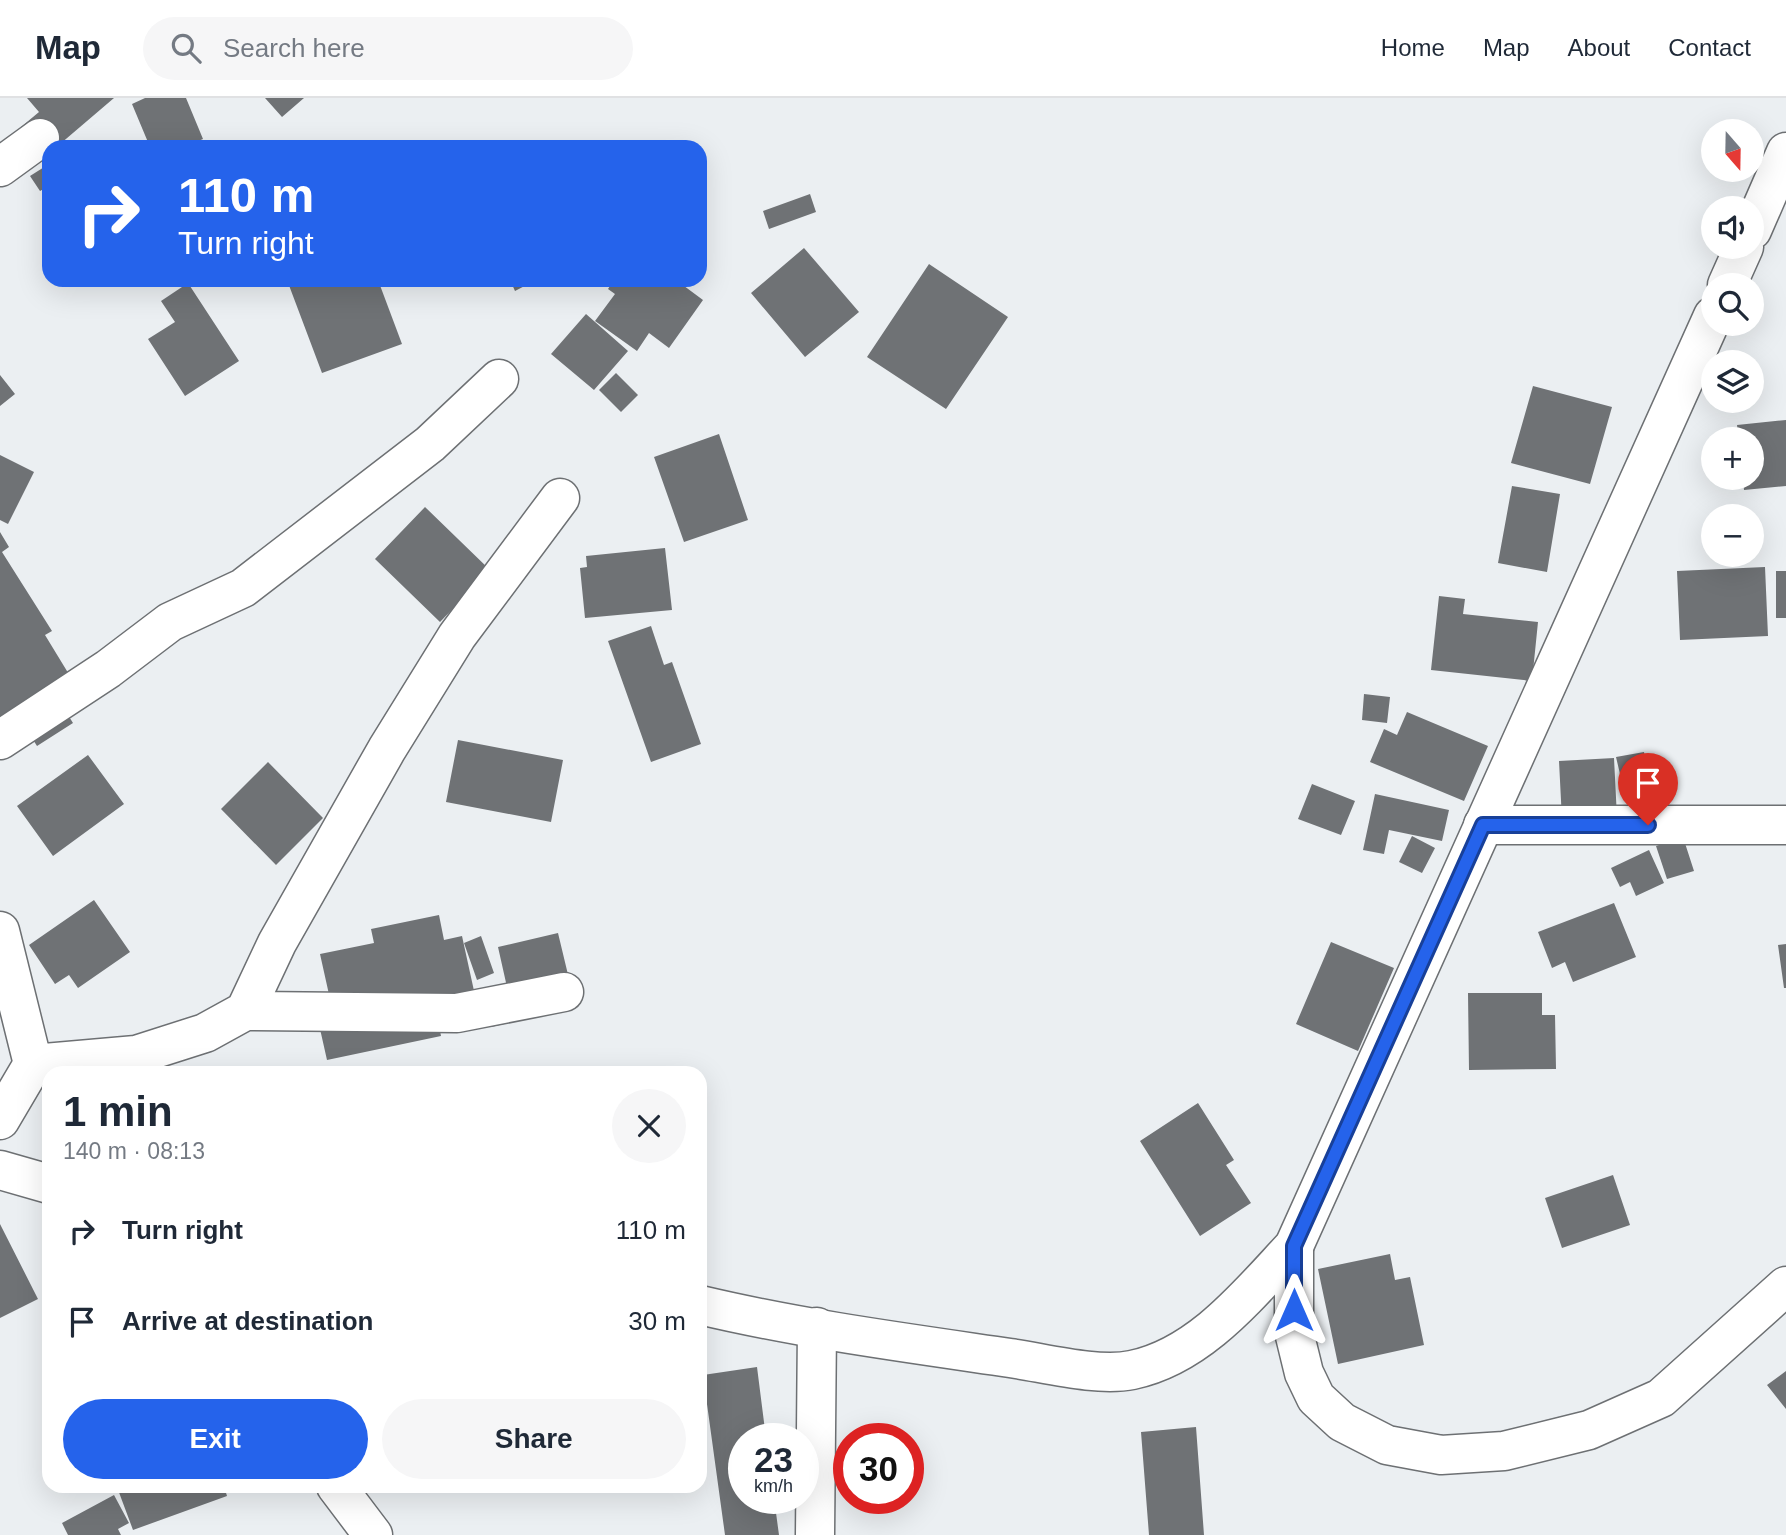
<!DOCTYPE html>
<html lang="en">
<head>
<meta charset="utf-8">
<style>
  body { margin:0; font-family:Arial,sans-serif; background:#f6f6f7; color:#1f2937; height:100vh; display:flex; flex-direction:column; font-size:26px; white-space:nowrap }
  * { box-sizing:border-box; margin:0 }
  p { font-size:23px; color:#747a83 }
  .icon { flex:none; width:38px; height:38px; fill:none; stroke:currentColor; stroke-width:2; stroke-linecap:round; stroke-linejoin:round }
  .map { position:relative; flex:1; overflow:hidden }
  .side { position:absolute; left:42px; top:968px; width:665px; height:427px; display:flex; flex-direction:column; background:#fff; border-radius:21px; box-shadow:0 7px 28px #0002 }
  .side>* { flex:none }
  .guide { position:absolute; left:42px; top:42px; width:665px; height:147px; border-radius:21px; box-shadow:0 7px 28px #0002; background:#2563eb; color:#fff; overflow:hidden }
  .needle { width:46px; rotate:160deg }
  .fabs { position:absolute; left:1701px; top:21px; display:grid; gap:14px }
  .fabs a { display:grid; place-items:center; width:63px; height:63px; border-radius:50%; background:#fff; box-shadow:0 7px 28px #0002; font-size:35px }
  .speed { position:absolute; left:728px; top:1325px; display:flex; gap:14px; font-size:35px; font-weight:700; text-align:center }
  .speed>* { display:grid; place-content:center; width:91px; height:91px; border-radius:50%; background:#fff; box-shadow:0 7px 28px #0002; line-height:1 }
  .speed small { font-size:18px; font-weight:400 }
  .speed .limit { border:10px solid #d22; background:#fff; color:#111 }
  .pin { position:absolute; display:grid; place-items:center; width:60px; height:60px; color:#fff; margin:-72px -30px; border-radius:50% 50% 50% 0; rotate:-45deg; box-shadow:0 0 7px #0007 }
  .pin .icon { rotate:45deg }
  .me { position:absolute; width:77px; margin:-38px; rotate:0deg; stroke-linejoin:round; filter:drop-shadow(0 0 5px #0008) }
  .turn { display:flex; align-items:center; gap:24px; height:147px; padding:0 21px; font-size:32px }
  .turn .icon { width:91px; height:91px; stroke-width:2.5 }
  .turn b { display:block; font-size:49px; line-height:60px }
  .round { display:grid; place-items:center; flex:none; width:74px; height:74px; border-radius:37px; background:#f6f6f7 }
  .summary { display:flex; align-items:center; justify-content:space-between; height:119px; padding:0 21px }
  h1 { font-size:42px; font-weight:700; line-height:52px }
  .action { display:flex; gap:14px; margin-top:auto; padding:14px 21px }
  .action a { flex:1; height:80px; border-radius:42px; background:#2563eb; color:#fff; font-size:28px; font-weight:700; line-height:80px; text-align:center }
  .action a+a { background:#f6f6f7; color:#1f2937 }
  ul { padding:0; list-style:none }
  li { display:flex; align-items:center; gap:21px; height:91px; padding:0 21px }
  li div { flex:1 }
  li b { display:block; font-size:26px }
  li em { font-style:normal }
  header { display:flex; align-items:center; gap:42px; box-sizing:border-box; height:98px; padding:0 35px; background:#fff; border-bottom:2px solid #e0e1e3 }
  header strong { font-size:33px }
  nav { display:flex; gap:38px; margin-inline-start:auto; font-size:24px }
  .search { width:490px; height:63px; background:#f6f6f7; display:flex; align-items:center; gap:18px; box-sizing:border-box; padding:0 24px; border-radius:38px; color:#747a83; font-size:26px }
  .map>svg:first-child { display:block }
</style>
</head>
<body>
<header>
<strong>Map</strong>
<div class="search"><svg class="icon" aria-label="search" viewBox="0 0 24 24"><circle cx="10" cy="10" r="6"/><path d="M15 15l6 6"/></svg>Search here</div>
<nav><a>Home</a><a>Map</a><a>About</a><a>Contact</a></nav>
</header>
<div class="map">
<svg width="1786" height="1437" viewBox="0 0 1786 1437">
  <rect width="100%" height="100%" fill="#ebeff2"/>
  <!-- building -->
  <path fill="#6f7275" d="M27 0H114L46 58 21 29 39 14Z
    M145 0H186L203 41 184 49H150L132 6Z
    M265 0H304L282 19Z
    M49 66V88L40 93 30 78Z
    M810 96 816 114 769 131 763 113Z
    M804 150 859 214 805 259 751 195Z
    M929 166 1008 219 946 311 867 259Z
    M287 182H378L402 246 322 275Z
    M510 182H536L515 193Z
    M614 182H676L703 202 669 250 649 235 637 253 595 223 615 196 608 191Z
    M188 185 239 263 185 298 148 241 175 224 161 203Z
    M586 216 628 253 594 292 551 256Z
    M616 275 638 297 621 314 599 292Z
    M0 277 15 296 0 308Z
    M1533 288 1612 309 1590 386 1511 365Z
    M1786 322V388L1744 392 1743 380H1752V341H1739L1737 327Z
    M719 336 748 422 684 444 654 359Z
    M0 357 34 374 8 426 0 422Z
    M1512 388 1560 396 1547 474 1498 465Z
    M425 409 490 472 440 524 375 461Z
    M0 434 9 449 2 454 52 533 45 537 70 578 51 590 73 625 37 648 25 629 0 637Z
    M665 450 672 512 585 520 580 470 587 469 586 458Z
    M1765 469 1768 538 1680 542 1677 473Z
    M1776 473H1786V520H1776Z
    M1439 498 1465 501 1463 516 1538 524 1532 583 1431 572Z
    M651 528 664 567 672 564 701 646 651 664 608 543Z
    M1364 596 1390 599 1387 625 1362 622Z
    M1407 614 1488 648 1464 703 1370 664 1384 631 1397 637Z
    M458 642 563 662 551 724 446 704Z
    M1644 654 1647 671 1620 676 1616 659Z
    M88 657 124 706 53 758 17 708Z
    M1614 660 1618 739 1563 742 1559 663Z
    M268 664 323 720 276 767 221 711Z
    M1312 686 1355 703 1341 737 1298 721Z
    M1375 696 1449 712 1442 743 1389 732 1384 756 1363 752Z
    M1412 738 1435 750 1422 775 1399 764Z
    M1683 739 1694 773 1667 781 1656 748Z
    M1649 752 1664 785 1636 798 1630 784 1620 789 1611 770Z
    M94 802 130 854 78 890 69 877 55 886 29 847Z
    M1614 805 1636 859 1573 884 1565 864 1552 870 1538 834Z
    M439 817 444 842 462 838 476 902 436 911 441 938 327 962 318 922 334 919 320 856 374 845 371 831Z
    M558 835 576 910 491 929 485 904 509 898 498 849Z
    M481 838 494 875 477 882 464 845Z
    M1331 844 1394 870 1358 953 1296 926Z
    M1786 846V890H1784L1778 847Z
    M1468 895H1542V917H1555L1556 971 1469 972Z
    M1198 1005 1234 1062 1226 1067 1251 1105 1200 1138 1140 1043Z
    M1613 1077 1630 1127 1562 1150 1545 1100Z
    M0 1126 38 1201 0 1220Z
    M1390 1156 1395 1182 1410 1179 1424 1247 1338 1266 1318 1171Z
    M757 1269 766 1340H744V1400H774L779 1437H725L703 1277Z
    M1786 1273V1311L1767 1287Z
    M1196 1329 1204 1437H1149L1141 1334Z
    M120 1388H224L227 1398 133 1432 117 1389Z
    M114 1397 129 1425 118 1431 121 1437H68L62 1425Z"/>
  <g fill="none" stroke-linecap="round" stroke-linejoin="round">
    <!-- street casing -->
    <g stroke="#6d7073" stroke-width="41">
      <path id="street" d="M0 69 40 40
        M0 642 108 571 170 524 243 490 430 346 499 281
        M1483 727H1786
        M0 833 33 966 0 1022
        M245 913 457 915 564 894
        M33 966 136 957 205 935 245 913 277 845 387 651 457 538 560 400
        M1294 1148V1234L1304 1275 1316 1300 1342 1324 1387 1347 1441 1357 1504 1353 1589 1332 1661 1300 1786 1188
        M336 1388 373 1437
        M815 1437 817 1229"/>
    </g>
    <!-- secondary casing -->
    <g stroke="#6d7073" stroke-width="41">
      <path id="secondary" d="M1752 132 1786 54
        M1727 187 1744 149
        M0 1072 49 1086
        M700 1207C801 1231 907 1245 1010 1260 1045 1265 1097 1279 1132 1272 1200 1258 1249 1196 1294 1148L1713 218"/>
    </g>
    <!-- street -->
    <use href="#street" stroke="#fff" stroke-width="38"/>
    <!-- secondary -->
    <use href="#secondary" stroke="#fff" stroke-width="38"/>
  </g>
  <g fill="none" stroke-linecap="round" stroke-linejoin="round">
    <!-- route casing -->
    <g stroke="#184099" stroke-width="18">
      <path id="route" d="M1294 1212V1148L1483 727H1648"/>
    </g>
    <!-- route -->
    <use href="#route" stroke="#2563eb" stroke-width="12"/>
  </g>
</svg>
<div class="fabs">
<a><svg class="needle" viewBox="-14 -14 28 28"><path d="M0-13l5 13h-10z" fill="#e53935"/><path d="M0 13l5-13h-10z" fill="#747a83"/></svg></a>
<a><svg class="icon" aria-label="sound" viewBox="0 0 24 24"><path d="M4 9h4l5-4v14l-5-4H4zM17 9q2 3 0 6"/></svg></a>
<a><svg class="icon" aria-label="search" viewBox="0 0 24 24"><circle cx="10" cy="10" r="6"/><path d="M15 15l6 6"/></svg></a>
<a><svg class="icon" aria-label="layers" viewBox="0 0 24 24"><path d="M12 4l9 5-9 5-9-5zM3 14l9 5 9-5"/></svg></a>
<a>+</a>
<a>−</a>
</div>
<div class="speed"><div>23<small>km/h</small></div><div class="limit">30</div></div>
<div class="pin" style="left:1648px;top:727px;background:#d93025"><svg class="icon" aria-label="arrive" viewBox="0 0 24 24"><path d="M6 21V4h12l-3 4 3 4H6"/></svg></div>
<svg class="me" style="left:1294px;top:1212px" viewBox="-20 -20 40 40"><path d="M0-17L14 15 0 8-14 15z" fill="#2563eb" stroke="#fff" stroke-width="4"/></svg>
<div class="guide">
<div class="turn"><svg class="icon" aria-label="right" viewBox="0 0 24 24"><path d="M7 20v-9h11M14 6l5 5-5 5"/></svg><div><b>110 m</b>Turn right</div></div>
</div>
<section class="side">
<div class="summary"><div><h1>1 min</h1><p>140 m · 08:13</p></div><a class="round"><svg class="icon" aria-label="close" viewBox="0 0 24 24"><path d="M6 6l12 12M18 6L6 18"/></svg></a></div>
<ul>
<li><svg class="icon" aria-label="right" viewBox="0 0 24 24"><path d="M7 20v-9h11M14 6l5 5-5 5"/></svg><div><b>Turn right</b></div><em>110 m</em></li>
<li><svg class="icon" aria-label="arrive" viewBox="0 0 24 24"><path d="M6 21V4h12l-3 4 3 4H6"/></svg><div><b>Arrive at destination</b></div><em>30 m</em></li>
</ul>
<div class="action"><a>Exit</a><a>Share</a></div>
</section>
</div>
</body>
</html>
